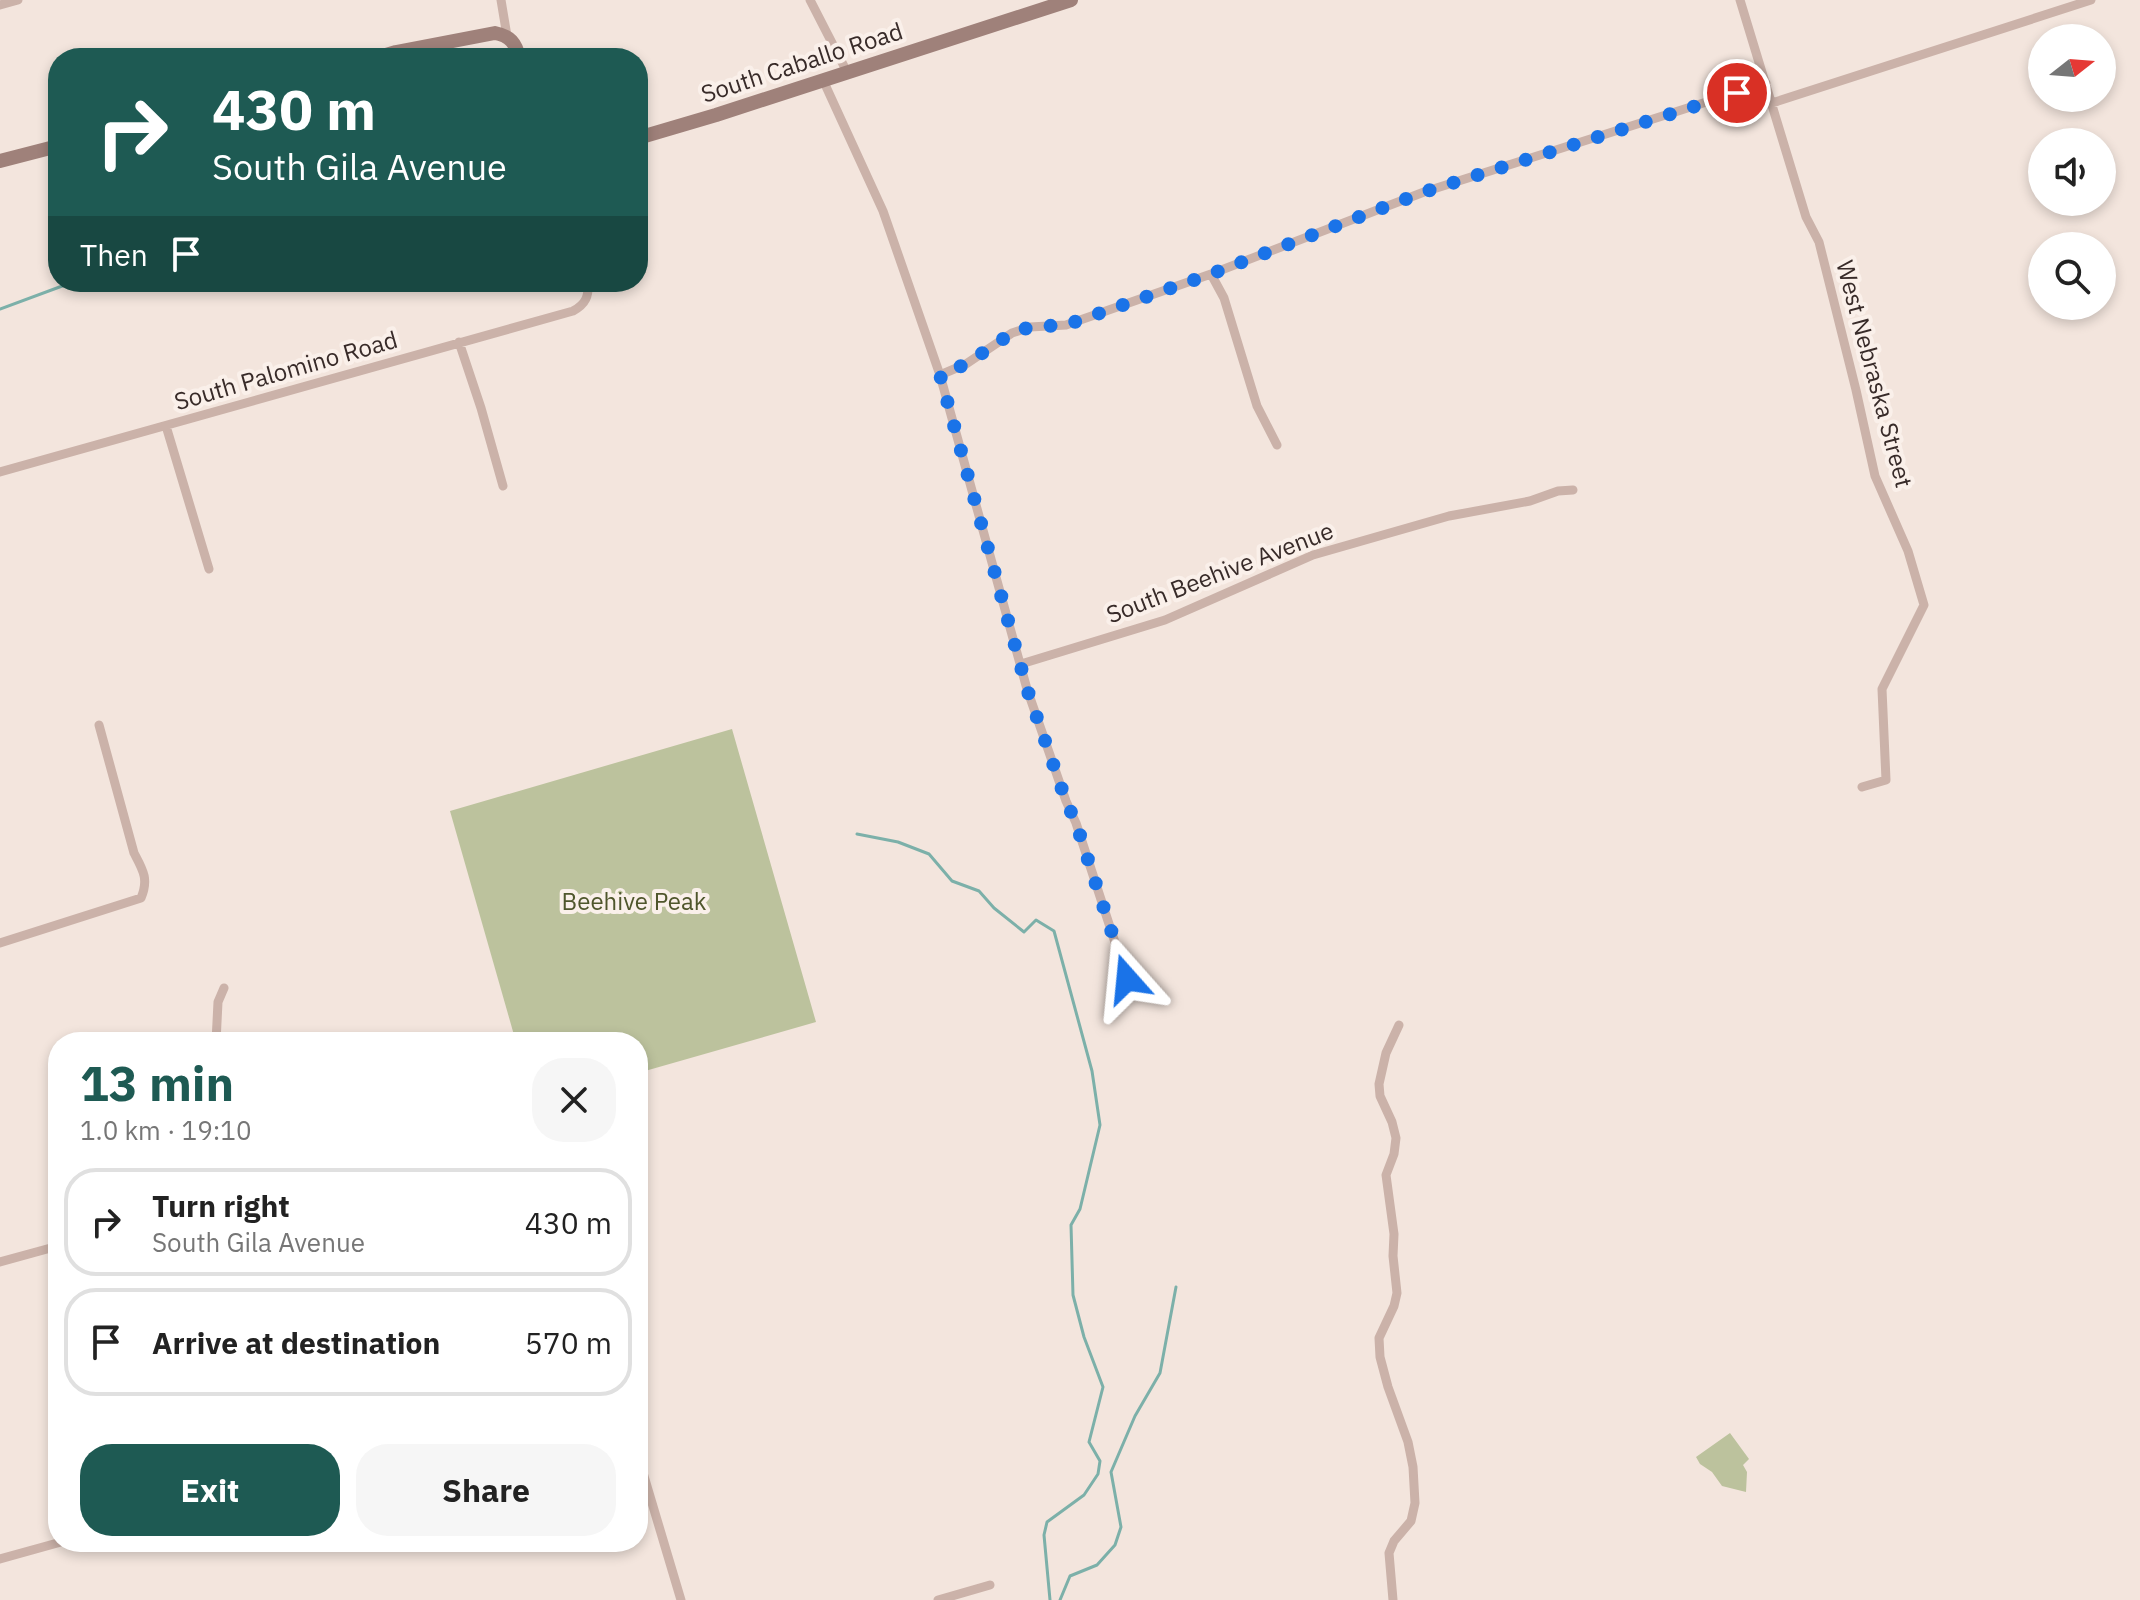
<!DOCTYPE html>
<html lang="en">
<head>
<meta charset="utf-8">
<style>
  body { margin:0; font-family:"IBM Plex Sans",sans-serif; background:#f6f6f6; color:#222; height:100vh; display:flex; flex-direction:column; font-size:30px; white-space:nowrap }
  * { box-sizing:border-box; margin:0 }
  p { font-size:26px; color:#767676 }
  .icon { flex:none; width:44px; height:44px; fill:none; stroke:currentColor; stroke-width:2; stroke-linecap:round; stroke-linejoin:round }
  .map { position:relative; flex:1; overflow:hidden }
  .side { position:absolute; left:48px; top:1032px; width:600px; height:520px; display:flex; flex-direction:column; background:#fff; border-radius:32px; box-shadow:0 4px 12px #0003 }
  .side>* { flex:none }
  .hud { position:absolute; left:48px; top:48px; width:600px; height:244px; border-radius:32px; box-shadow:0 4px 12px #0003; background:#1e5a53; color:#fff; overflow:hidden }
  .needle { width:52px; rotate:73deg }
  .buttons { position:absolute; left:2028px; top:24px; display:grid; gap:16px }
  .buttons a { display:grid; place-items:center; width:88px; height:88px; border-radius:50%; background:#fff; box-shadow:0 4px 12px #0003; font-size:40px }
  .pin { position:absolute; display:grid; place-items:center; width:68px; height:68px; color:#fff; margin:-34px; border:4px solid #fff; border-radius:50%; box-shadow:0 2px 8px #0007 }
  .me { position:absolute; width:88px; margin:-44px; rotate:342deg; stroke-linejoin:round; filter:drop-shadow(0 0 6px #0008) }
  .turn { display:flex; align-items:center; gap:28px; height:168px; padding:0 32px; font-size:36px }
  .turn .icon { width:104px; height:104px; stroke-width:2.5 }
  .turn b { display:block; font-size:56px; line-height:68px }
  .then { display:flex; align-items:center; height:76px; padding:0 32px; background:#0003; gap:16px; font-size:30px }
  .round { display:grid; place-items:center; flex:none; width:84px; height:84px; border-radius:32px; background:#f6f6f6 }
  .head { display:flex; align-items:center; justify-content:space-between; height:136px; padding:0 32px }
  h1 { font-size:48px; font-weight:700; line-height:60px; color:#1e5a53 }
  .cta { display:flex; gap:16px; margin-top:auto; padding:16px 32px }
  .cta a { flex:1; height:92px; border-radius:32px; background:#1e5a53; color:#fff; font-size:32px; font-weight:700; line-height:92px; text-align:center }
  .cta a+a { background:#f6f6f6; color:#222 }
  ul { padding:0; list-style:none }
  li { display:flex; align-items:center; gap:24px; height:108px; margin:0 16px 12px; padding:0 16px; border:4px solid #e0e0e0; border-radius:32px }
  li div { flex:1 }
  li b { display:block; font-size:30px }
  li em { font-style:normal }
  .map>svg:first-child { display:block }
</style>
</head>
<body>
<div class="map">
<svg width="2140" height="1600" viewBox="0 0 2140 1600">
  <rect width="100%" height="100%" fill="#f3e5dd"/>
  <!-- green -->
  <path fill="#bcc29d" d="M732 729 816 1022 638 1073V1042H516L450 811Z
    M1730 1433 1749 1459 1743 1465 1747 1472 1746 1492 1722 1486 1712 1472 1700 1464 1696 1457Z"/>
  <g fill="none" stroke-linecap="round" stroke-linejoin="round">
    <!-- stream -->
    <path stroke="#7cb0a9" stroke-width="3" d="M0 309 73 282
      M857 834 898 842 929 854 952 881 979 891 994 908 1024 932 1036 920 1054 931 1092 1071 1100 1125 1080 1209 1071 1225 1073 1295 1084 1337 1103 1387 1089 1442 1100 1461 1098 1474 1084 1495 1047 1522 1044 1535 1050 1600
      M1060 1600 1070 1576 1097 1565 1115 1545 1121 1527 1111 1472 1135 1416 1160 1373 1176 1287"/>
    <!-- street -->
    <path stroke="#cbb2a9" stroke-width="9" d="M501 0 507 36
      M810 0 847 72
      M1740 0 1806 217 1819 242 1856 390 1875 476 1908 551 1924 605 1882 689 1886 780 1862 787
      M0 5 18 0
      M823 80 883 211 940 375 1027 689 1066 801 1076 823 1127 979
      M1772 103 2091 0
      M1211 274 1224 298 1257 406 1277 445
      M459 342 481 408 503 486
      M940 375 966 364 1012 333 1030 327 1066 325 1211 274 1424 192 1766 83
      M166 426 209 569
      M0 472 573 311C586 304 589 296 588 282
      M1021 664 1165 620 1313 555 1449 516 1530 501 1558 491 1573 490
      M0 943 141 898C149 879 143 870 134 853L99 725
      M216 1042 218 1002 224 988
      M0 1262 58 1246
      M638 1456 681 1600
      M0 1559 61 1542
      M938 1600 990 1585
      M1393 1600 1389 1553 1394 1541 1411 1521 1415 1503 1413 1467 1408 1442 1388 1387 1380 1357 1379 1338 1394 1306 1397 1293 1393 1256 1394 1234 1386 1175 1394 1154 1396 1138 1392 1122 1380 1096 1379 1084 1386 1053 1399 1025"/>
    <!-- secondary -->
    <path stroke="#9f817a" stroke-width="14" d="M376 58 396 52 495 33C510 36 516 43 519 58
      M638 138 716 115 1071 0
      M0 161 58 146"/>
  </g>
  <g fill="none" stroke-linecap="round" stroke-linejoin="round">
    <!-- route -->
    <path stroke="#1a73e8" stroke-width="14" stroke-dasharray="0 25.2" d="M1127 979 1076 823 1066 801 1027 689 940 375 966 364 1012 333 1030 327 1066 325 1211 274 1424 192 1737 93"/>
  </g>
  <g text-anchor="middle" stroke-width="8" stroke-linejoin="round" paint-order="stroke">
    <!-- street labels -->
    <g font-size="24" fill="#382b29" stroke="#faf0ea">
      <text transform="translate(802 63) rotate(-18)" y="8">South Caballo Road</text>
      <text transform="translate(286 371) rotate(-16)" y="8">South Palomino Road</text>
      <text transform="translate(1874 374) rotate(75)" y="8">West Nebraska Street</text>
      <text transform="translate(1220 573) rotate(-21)" y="8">South Beehive Avenue</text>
    </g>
    <!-- park labels -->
    <g font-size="24" fill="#4f562c" stroke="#faf0ea">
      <text x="634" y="910">Beehive Peak</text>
    </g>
  </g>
</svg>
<div class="buttons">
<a><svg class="needle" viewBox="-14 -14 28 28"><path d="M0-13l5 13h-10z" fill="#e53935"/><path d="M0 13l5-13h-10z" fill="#767676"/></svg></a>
<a><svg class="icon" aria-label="sound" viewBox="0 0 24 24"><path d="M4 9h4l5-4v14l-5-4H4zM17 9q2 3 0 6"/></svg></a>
<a><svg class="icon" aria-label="search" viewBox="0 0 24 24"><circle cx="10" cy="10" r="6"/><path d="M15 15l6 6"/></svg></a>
</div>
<div class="pin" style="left:1737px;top:93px;background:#d93025"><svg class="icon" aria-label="arrive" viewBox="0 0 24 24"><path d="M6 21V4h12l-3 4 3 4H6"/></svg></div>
<svg class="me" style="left:1127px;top:979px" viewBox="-20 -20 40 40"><path d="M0-17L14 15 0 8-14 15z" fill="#1a73e8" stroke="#fff" stroke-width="4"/></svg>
<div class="hud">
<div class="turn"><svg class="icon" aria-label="right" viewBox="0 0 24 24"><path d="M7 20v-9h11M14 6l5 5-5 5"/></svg><div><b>430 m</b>South Gila Avenue</div></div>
<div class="then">Then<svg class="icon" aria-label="arrive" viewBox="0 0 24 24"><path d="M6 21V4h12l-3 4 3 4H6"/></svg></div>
</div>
<section class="side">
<div class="head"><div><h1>13 min</h1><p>1.0 km · 19:10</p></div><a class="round"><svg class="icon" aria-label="close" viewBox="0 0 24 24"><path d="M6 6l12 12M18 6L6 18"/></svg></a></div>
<ul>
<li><svg class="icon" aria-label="right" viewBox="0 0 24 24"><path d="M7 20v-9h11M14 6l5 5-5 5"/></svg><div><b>Turn right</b><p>South Gila Avenue</p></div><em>430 m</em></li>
<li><svg class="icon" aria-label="arrive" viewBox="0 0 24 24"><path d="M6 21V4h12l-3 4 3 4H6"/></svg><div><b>Arrive at destination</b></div><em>570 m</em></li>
</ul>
<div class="cta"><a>Exit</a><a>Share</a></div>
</section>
</div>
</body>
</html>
